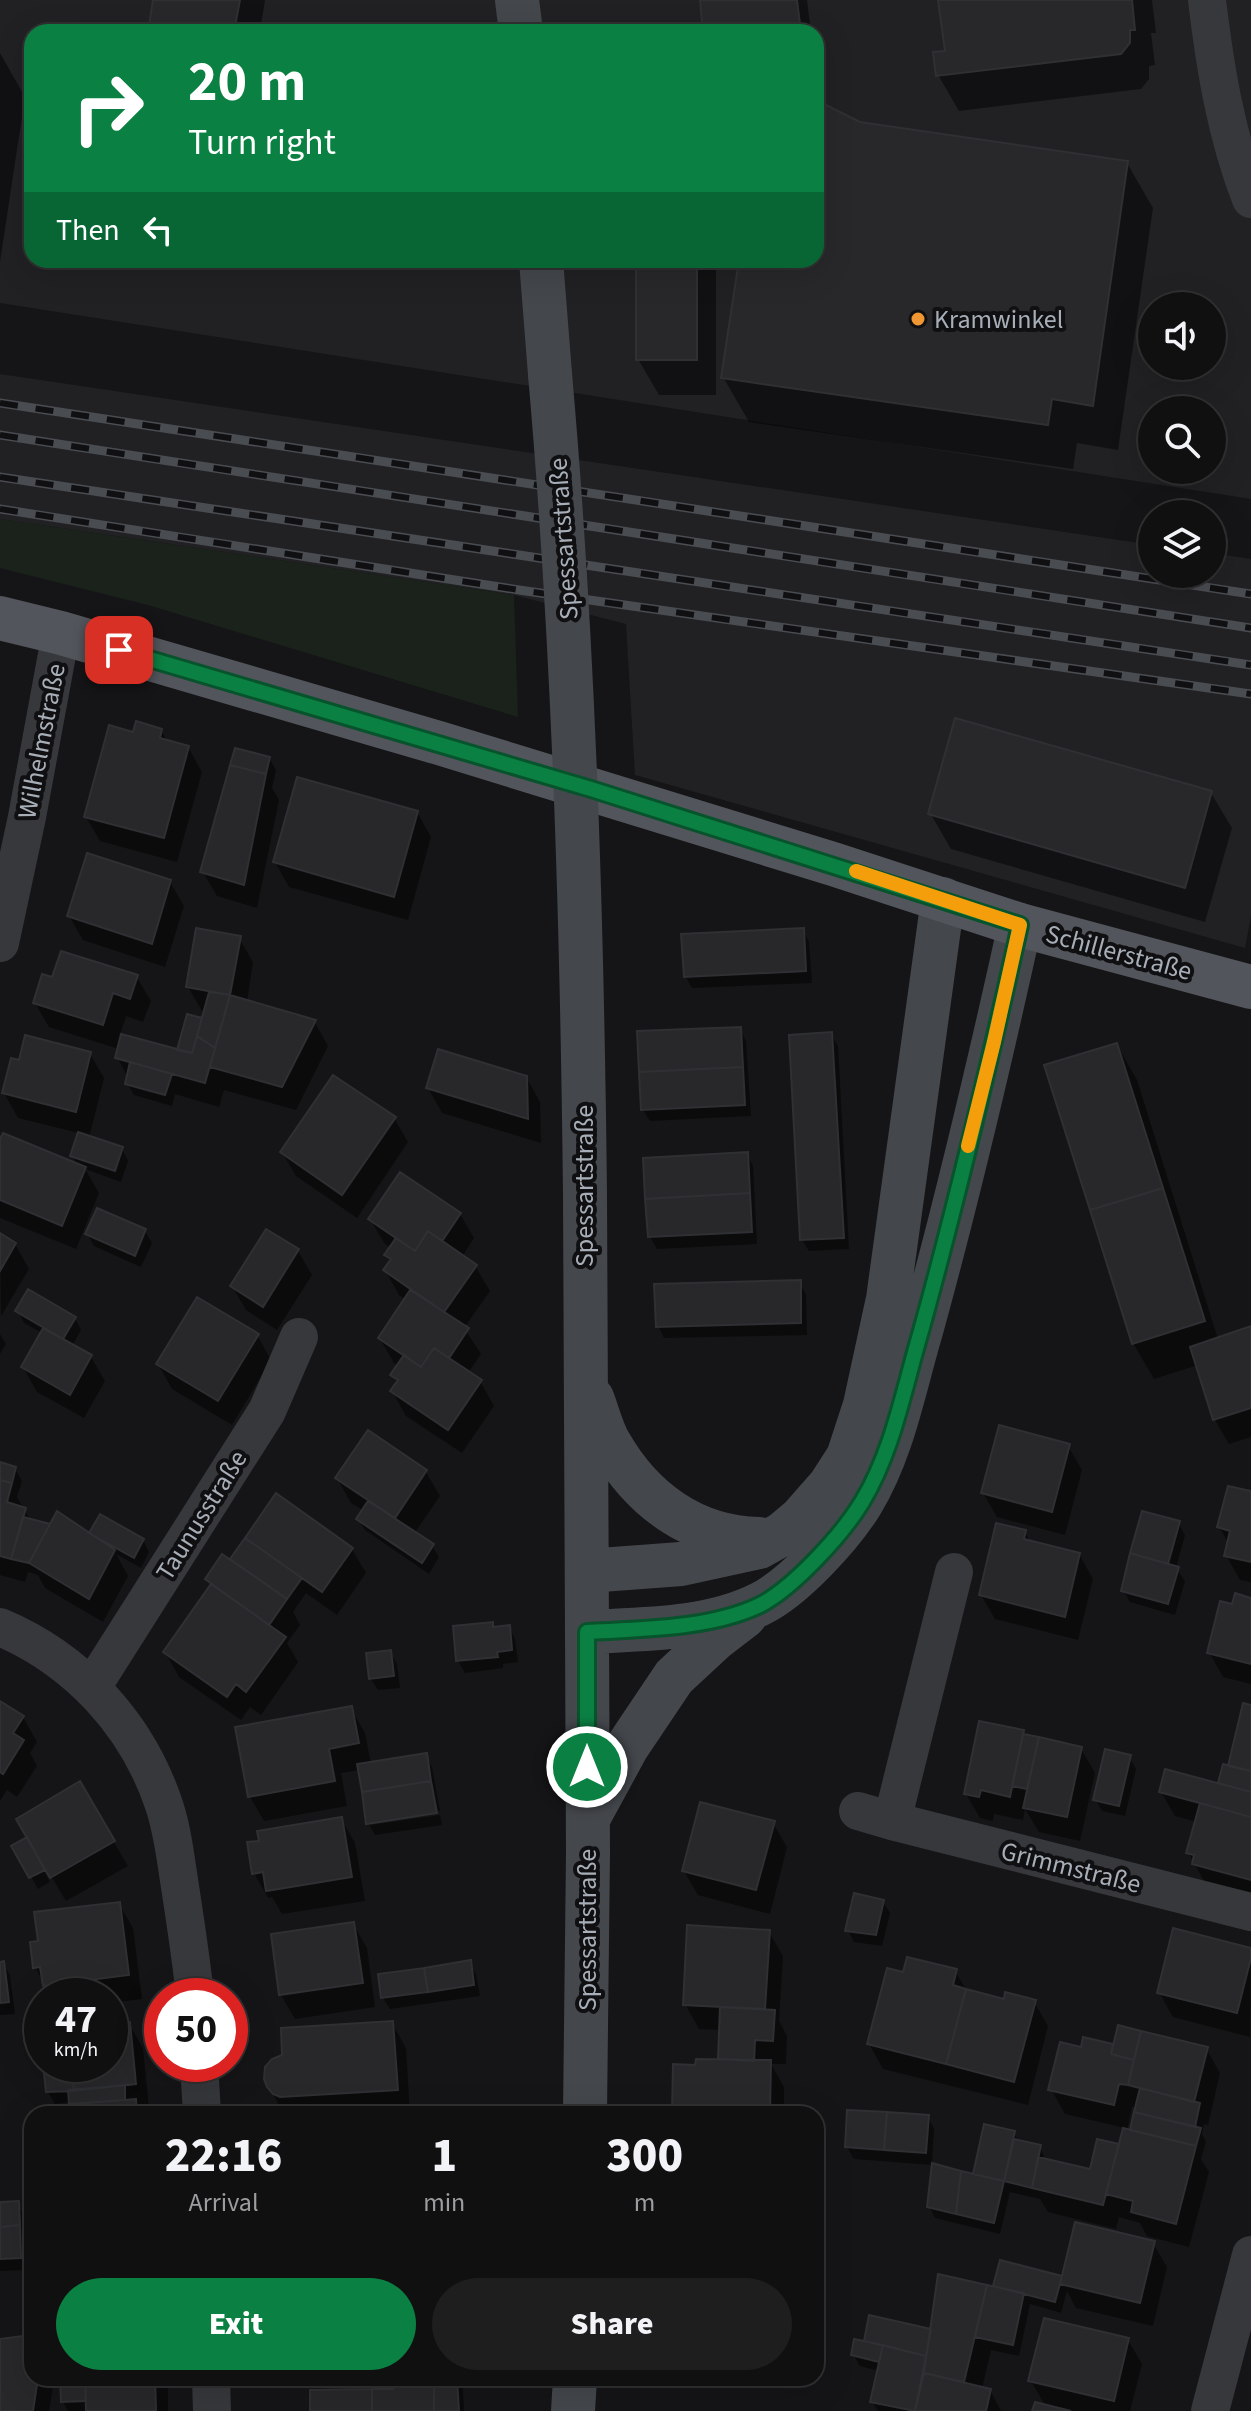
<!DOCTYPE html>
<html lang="en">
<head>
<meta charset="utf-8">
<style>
  body { margin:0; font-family:"Source Sans 3",sans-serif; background:#1e1e1f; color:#f1f3f6; height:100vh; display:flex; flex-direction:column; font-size:30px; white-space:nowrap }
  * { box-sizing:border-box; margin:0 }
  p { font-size:26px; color:#9c9d9f }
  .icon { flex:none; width:44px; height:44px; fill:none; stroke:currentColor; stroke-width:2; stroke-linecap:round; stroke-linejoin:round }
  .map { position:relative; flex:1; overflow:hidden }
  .sheet { position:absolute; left:24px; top:2106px; width:800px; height:280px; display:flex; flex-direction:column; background:#101011; border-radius:24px; box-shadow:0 8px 32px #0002,0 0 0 2px #303031 }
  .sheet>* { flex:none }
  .hud { position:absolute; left:24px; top:24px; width:800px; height:244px; border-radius:24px; box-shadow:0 8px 32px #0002,0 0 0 2px #303031; background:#0b8043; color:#fff; overflow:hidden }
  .tools { position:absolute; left:1138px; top:292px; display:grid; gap:16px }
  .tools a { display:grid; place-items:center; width:88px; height:88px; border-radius:50%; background:#101011; box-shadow:0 8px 32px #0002,0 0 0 2px #303031; font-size:40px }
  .speed { position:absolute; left:24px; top:1978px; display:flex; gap:16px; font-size:40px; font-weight:700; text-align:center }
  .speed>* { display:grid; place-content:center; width:104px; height:104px; border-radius:50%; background:#101011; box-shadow:0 8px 32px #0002,0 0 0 2px #303031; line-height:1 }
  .speed small { font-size:20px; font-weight:400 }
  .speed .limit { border:12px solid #d22; background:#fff; color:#111 }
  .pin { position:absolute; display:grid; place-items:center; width:68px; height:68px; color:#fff; margin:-34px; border-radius:16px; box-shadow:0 4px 12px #0006 }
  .me { position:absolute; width:88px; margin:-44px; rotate:0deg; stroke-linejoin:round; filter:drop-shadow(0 0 6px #0008) }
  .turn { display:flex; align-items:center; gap:28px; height:168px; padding:0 32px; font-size:36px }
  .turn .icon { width:104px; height:104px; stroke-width:2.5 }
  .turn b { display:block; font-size:56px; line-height:68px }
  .then { display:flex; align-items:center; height:76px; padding:0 32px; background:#0003; gap:16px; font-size:30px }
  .eta { display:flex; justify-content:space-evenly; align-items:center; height:136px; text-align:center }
  .eta b { font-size:48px; font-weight:800; line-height:56px }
  .cta { display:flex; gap:16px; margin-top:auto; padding:16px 32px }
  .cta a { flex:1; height:92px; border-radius:48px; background:#0b8043; color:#fff; font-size:32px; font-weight:800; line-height:92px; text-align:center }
  .cta a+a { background:#1e1e1f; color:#f1f3f6 }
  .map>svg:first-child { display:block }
</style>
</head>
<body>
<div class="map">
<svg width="1251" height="2411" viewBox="0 0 1251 2411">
  <rect width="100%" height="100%" fill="#151517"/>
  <!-- built -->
  <path fill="#212124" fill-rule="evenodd" d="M0 0H1251V499L0 303ZM32 32H816V260H32ZM1152 306H1212V366H1152ZM1152 410H1212V470H1152Z
    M0 374 1152 545V574H1212V553L1251 559V916L1245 948 635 775 626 624 514 595 0 519Z"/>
  <!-- green -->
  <path fill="#1b221b" d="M0 519 514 595 518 717 148 605 0 568Z"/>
  <!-- shadow -->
  <path fill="#0007" fill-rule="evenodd" d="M155 0H265L260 32H150Z
    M707 0H807L811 32H705Z
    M940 0H1152L1156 33H1151L1155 65 1149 66V79L1141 89 959 111 938 75 947 52Z
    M0 53 25 97 0 262Z
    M816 102 859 124 1127 163 1153 208 1118 450 1077 443 1073 469 749 422 723 377 741 260H816Z
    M638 260H716V395H659L638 359Z
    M161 731 168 742 188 747 202 772 177 862 100 841 86 817 134 734Z
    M269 758 276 770 272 788 279 800 257 908 217 896 203 872Z
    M1211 793 1232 828 1205 922 951 849 930 813Z
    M417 812 431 837 408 920 289 887 275 862Z
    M170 882 184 906 165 967 83 940 69 916Z
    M803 930 809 942 812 983 692 988 686 977Z
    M239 938 253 962 247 1002 314 1021 328 1046 296 1110 224 1090 219 1107 175 1094 172 1106 134 1095 127 1083 128 1078 117 1057 119 1049 49 1027 35 1003 54 980 136 976 151 1001 143 1022 126 1016 120 1035 179 1052 203 1021 206 1012 202 1011 188 987Z
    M740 1029 746 1041 751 1116 650 1121 643 1110Z
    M831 1034 838 1046 849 1249 809 1251 802 1240Z
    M1117 1045 1137 1080 1218 1339 1251 1329V1437L1229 1444 1215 1420 1198 1365 1154 1379 1133 1343Z
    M90 1054 104 1078 89 1138 122 1149 128 1161 121 1182 85 1169 99 1193 76 1249 0 1218V1144L78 1166 72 1155 79 1133 18 1118 4 1093 21 1062Z
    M526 1077 540 1102 541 1143 442 1113 428 1088Z
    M394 1118 408 1142 357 1218 296 1176 282 1152Z
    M747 1154 753 1166 757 1244 657 1249 650 1237Z
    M460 1214 474 1238 462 1257 475 1266 490 1291 464 1328 481 1354 468 1373 480 1381 494 1406 462 1453 406 1416 392 1391 398 1384 393 1375 399 1366 394 1363 380 1339 406 1300 399 1295 385 1270 391 1262 387 1255 391 1248 385 1244 370 1219Z
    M145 1231 152 1243 141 1267 94 1246 87 1234Z
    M267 1231 298 1251 312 1275 277 1330 246 1310 232 1286Z
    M0 1236 15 1244 29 1269 1 1316Z
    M799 1282 806 1294 807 1335 664 1338 658 1326Z
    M18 1311 75 1318 81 1330 72 1346 91 1357 105 1381 84 1418 37 1392 23 1367 42 1333 24 1323ZM59 1329 67 1341H62L57 1331Z
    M0 1334 6 1344 0 1354Z
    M257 1335 271 1360 232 1425 172 1389 158 1364Z
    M1068 1446 1082 1470 1065 1535 997 1517 983 1493Z
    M0 1464 15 1469 22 1481 17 1497 31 1521 90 1536 101 1517 143 1540 149 1552 141 1568 116 1554 128 1576 103 1622 45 1588 38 1575 28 1572 25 1582 0 1575Z
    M426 1472 440 1496 414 1534 432 1546 439 1557 429 1574 365 1530 358 1519 364 1511 351 1503 337 1478Z
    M1251 1493V1582L1240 1580 1226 1555 1229 1544 1219 1527Z
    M276 1496 352 1549 366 1573 337 1615 306 1593 293 1612 300 1625 287 1643 298 1662 261 1715 250 1707 241 1720 179 1677 165 1652 212 1587 208 1579 236 1566 232 1559Z
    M1178 1523 1185 1535 1176 1568 1185 1581 1175 1615 1130 1602 1123 1590Z
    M1025 1532 1030 1542 1079 1554 1093 1579 1078 1640 995 1619 981 1595Z
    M1251 1600V1684L1223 1677 1209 1652 1234 1607Z
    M492 1624 494 1629 509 1627 515 1639 518 1662 503 1664V1668L465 1673 458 1661Z
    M390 1652 397 1664 400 1688 378 1690 371 1679Z
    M0 1703 23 1717 37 1742 30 1753 37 1766 17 1797 7 1790 0 1801Z
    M1251 1707V1900L1208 1888 1188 1852 1197 1822 1175 1816 1161 1792 1223 1787 1220 1783 1230 1768Z
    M351 1709 365 1733 371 1764 425 1755 432 1767 440 1811 370 1821V1825L440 1815 442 1825 375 1835 368 1823 360 1770 341 1773 347 1806 264 1821 250 1797Z
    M1022 1732 1025 1736 1081 1749 1095 1773 1080 1841 1039 1832 1025 1809 1023 1820 994 1814 993 1821 980 1818 966 1794Z
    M1129 1757 1136 1769 1125 1816 1102 1811 1095 1799Z
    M79 1784 128 1866 66 1901 39 1856 36 1858 50 1882 38 1889 14 1847 29 1838Z
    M341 1819 355 1843 365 1901 282 1914 272 1897 268 1898 254 1873Z
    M773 1823 787 1847 770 1914 698 1895 684 1871Z
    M883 1902 890 1913 882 1946 854 1942 848 1930Z
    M119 1904 133 1928 142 1999 110 2003V1996H51L35 1967Z
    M353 1924 367 1948 375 2007 295 2019 281 1995 273 1936Z
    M769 1932 783 1956 779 2021 787 2036 786 2064H771L784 2087V2114H675L674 2111 697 2067 720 2061 721 2030 699 2029 685 2004Z
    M1251 1950 1250 2037 1173 2017 1159 1992Z
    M3 1963 10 1975 15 2014 0 2015V1964Z
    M469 1963 476 1974 480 1996 390 2009 383 1998Z
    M955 1971 967 1991 1005 2001 1034 2002 1048 2026 1028 2105 883 2069 869 2044 904 1975Z
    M392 2023 406 2048 410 2114H285L283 2112 269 2087Z
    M129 2024 143 2048 149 2108 140 2109 142 2114H78L71 2102 55 2104 48 2092 45 2064H110V2026Z
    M1119 2027 1206 2048 1220 2073 1208 2125 1204 2124 1202 2134 1206 2142 1201 2159 1209 2172 1189 2247 1147 2236 1140 2223 1119 2217 1116 2229 1048 2212 1040 2199 1010 2192 1000 2234 935 2218 929 2206 974 2176 1014 2133 1019 2142 1040 2147 1046 2161 1091 2172 1120 2146 1125 2128 1065 2114 1051 2089 1082 2049 1085 2039 1114 2047ZM1132 2107 1137 2108 1132 2132 1127 2131Z
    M928 2117 934 2129 932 2165 854 2159 847 2147Z
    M17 2203 24 2215 26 2270 0 2271V2204Z
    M1153 2243 1167 2267 1153 2326 1076 2308 1067 2291 1061 2313 1030 2304 1019 2356 991 2350 982 2389 990 2390 1001 2411H878L872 2402 879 2371 860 2366 853 2354 865 2343 871 2317 932 2332 940 2276 995 2289 1001 2262 1063 2279Z
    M32 2337V2378H52L54 2381 49 2411H0V2341Z
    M1128 2340 1142 2364 1130 2411H1035L1046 2407 1031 2381Z
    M62 2378H168V2411H68L63 2402Z
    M456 2378 463 2389 464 2411H312Z"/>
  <!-- building -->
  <path fill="#28282b" stroke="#2f3033" stroke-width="2" d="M153 0H240L234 32H148Z
    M700 0H797L801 32H703Z
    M938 0H1132L1135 30H1130V43L1121 54 936 76 933 52 945 51Z
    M816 100 860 122 1128 161 1093 406 1052 399 1048 425 721 378 739 260H816Z
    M636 260H697V360H636Z
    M955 718 1212 791 1185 888 928 814Z
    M136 721 162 729 160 738 189 746 164 838 84 817 109 725 133 732Z
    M235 748 270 757 266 774 230 765Z
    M230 765 266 774 244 885 200 872Z
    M297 777 418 811 394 897 273 862Z
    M87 853 171 880 152 944 67 916Z
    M196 928 241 936 230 995 186 987Z
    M804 928 806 971 684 977 681 934Z
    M61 951 138 975 130 999 113 993 103 1025 33 1003 42 974 52 977Z
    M209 992 230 995 215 1048 197 1036Z
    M230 995 316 1020 282 1087 210 1067Z
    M187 1014 202 1018 192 1053 177 1050Z
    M741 1027 743 1067 639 1072 637 1031Z
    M832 1032 844 1238 800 1240 789 1035Z
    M121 1034 192 1053 197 1036 215 1048 205 1083 115 1058Z
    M25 1035 91 1052 76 1112 2 1093 11 1058 19 1060Z
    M1117 1043 1163 1188 1090 1210 1044 1065Z
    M438 1049 527 1076 528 1119 426 1088Z
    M130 1062 172 1074 165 1095 125 1084Z
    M743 1067 745 1105 641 1110 639 1072Z
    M333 1075 396 1117 342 1195 280 1152Z
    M78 1132 123 1147 115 1171 70 1156Z
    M3 1133 86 1167 62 1226 0 1200V1139Z
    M748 1152 750 1193 645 1199 643 1158Z
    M400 1172 461 1213 442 1241 428 1231 415 1251 368 1219Z
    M1163 1188 1205 1321 1132 1344 1090 1210Z
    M750 1193 752 1232 648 1237 645 1199Z
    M97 1208 146 1229 135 1256 85 1234Z
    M266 1229 299 1249 263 1307 230 1286Z
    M428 1231 477 1265 444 1312 383 1270 391 1259 384 1255 396 1238 415 1251Z
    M0 1233 16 1243 0 1271Z
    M801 1280V1323L656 1327 654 1284Z
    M28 1289 76 1317 63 1339 15 1311Z
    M410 1290 469 1328 449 1358 434 1348 421 1367 378 1338Z
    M197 1297 259 1334 218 1401 156 1364Z
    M1251 1326V1408L1213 1420 1190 1347Z
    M43 1328 92 1355 70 1395 21 1367Z
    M434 1348 482 1380 448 1430 390 1391 398 1380 390 1375 404 1355 421 1367Z
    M999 1425 1070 1444 1052 1512 981 1493Z
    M368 1430 427 1470 395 1518 335 1478Z
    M0 1462 16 1467 12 1483 0 1480Z
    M0 1480 12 1483 7 1502 26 1508 11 1559 0 1556Z
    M1228 1486 1251 1491V1562L1224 1556 1230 1531 1217 1527Z
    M276 1493 353 1548 322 1592 245 1538Z
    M368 1501 434 1544 422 1563 356 1519Z
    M57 1511 115 1550 89 1599 29 1563Z
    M1142 1511 1180 1521 1168 1564 1130 1553Z
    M100 1514 144 1539 134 1558 89 1533Z
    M23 1517 50 1524 29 1563 11 1559Z
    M996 1523 1026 1530 1024 1539 1080 1553 1065 1617 979 1595Z
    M245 1538 302 1578 287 1599 230 1559Z
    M1130 1553 1179 1567 1168 1604 1121 1591Z
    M222 1554 287 1599 269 1625 205 1579Z
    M211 1584 286 1637 246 1692 236 1684 227 1697 163 1652Z
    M1235 1593 1251 1598V1664L1207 1653 1220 1601 1232 1604Z
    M493 1622V1627L510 1625 512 1650 497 1652 498 1657 456 1661 453 1626Z
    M391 1650 394 1676 369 1679 366 1653Z
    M0 1701 24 1716 13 1733 24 1740 3 1774 0 1772Z
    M1243 1703 1251 1705V1771L1228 1766Z
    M352 1706 359 1743 329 1749 335 1781 248 1797 235 1727Z
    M979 1721 1024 1730 1010 1797 981 1790 979 1797 964 1794Z
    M1023 1734 1039 1737 1027 1789 1012 1786Z
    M1039 1737 1082 1747 1067 1817 1023 1808Z
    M1105 1749 1131 1755 1119 1806 1093 1800Z
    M427 1753 431 1781 362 1792 357 1764Z
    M1223 1764 1251 1771V1792L1218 1783Z
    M1165 1769 1251 1792V1817L1159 1792Z
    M80 1781 115 1841 50 1878 16 1819Z
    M431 1781 437 1813 366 1824 362 1792Z
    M700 1802 775 1821 756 1890 682 1871Z
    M1200 1803 1251 1817V1880L1192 1864 1194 1855 1186 1853Z
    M342 1817 352 1877 266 1891 263 1872 252 1874 247 1842 259 1841 257 1831Z
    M27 1837 45 1870 29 1878 11 1846Z
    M854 1893 884 1900 876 1935 845 1931Z
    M120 1902 129 1975 43 1986 40 1967 33 1968 30 1942 38 1941 34 1912Z
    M354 1922 363 1983 279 1995 271 1934Z
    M687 1925 770 1930 765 2009 683 2005Z
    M1173 1928 1251 1948V1958L1237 2013 1157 1993Z
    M907 1957 957 1969 953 1985 966 1989 946 2064 867 2044 887 1968 903 1972Z
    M471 1960 474 1985 428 1992 424 1968Z
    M4 1961 9 2002 0 2003V1962Z
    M424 1968 428 1992 381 1998 378 1974Z
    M966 1989 1004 1999 1005 1992 1036 2000 1014 2082 946 2064Z
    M720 2007 775 2010 773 2041 755 2040 754 2061 718 2059Z
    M393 2021 398 2090 280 2097 273 2094 267 2087 264 2079 265 2067 272 2059 282 2055 281 2028Z
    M130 2022 136 2084 74 2091 71 2064H110V2024Z
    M1118 2025 1141 2031 1134 2060 1111 2054Z
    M1141 2031 1208 2047 1194 2102 1128 2085Z
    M1083 2037 1113 2044 1111 2054 1134 2060 1128 2085 1119 2084 1114 2105 1048 2090 1060 2042 1081 2047Z
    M696 2059 771 2060 770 2114 672 2112 673 2064 695 2065Z
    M43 2064H71L74 2091 46 2092Z
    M125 2085V2100L69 2104 68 2090Z
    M1140 2088 1200 2103 1195 2127 1134 2112Z
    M136 2099 137 2114H76L75 2104Z
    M847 2110 887 2112 884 2150 845 2147Z
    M887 2112 929 2115 926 2153 884 2150Z
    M1134 2112 1201 2128 1196 2146 1130 2130Z
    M984 2124 1015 2131 1004 2181 973 2174Z
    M1123 2128 1196 2146 1176 2224 1131 2212 1133 2201 1106 2194Z
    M1014 2139 1041 2145 1032 2188 1004 2181Z
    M1097 2139 1119 2144 1103 2205 1032 2188 1038 2157 1090 2169Z
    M932 2163 961 2171 956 2214 927 2207Z
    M961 2171 1004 2181 994 2223 956 2214Z
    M19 2201 20 2225 0 2227V2202Z
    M1075 2222 1155 2241 1140 2303 1060 2284Z
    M20 2225 21 2258 0 2259V2227Z
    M1000 2260 1062 2276 1055 2302 993 2286Z
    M938 2274 987 2285 964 2382 924 2373Z
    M987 2285 1024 2293 1013 2345 975 2337Z
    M869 2315 931 2329 926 2356 864 2341Z
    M1044 2318 1129 2338 1114 2401 1028 2381Z
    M32 2335V2378H38L33 2411H0V2339Z
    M854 2339 883 2345 879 2362 851 2355Z
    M883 2345 926 2356 915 2411 870 2402Z
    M924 2373 991 2389 986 2411H915Z
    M60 2378H85L86 2401 61 2402Z
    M85 2378H155L156 2411H86Z
    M393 2378H434V2411H372V2389H393Z
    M434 2378H457L459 2411H434Z
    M372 2389V2411H310V2390Z
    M1035 2402 1071 2411H1032Z"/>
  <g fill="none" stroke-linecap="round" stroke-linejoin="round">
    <!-- minor -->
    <path stroke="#36383c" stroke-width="38" d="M1207 0C1215 67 1226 135 1251 199
      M0 943 27 817 61 633
      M0 1627C76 1659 136 1723 163 1802 172 1827 175 1854 179 1880 185 1919 191 1957 195 1996
      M92 1687 267 1411 299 1337
      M858 1811 892 1821 1251 1912
      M892 1821 954 1572
      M199 2064 202 2114
      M211 2378 212 2411
      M1210 2411 1251 2255"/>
    <!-- secondary -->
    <path stroke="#44474c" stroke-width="44" d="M517 0 521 32
      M541 260 550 374
      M592 1398C598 1413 602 1431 610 1444 642 1500 694 1538 759 1539
      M587 1571 681 1564 759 1547 782 1534 801 1518 830 1485 848 1457 865 1405 888 1299 943 899
      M587 1632C643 1629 708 1630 760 1604 793 1588 842 1535 862 1502 893 1451 904 1388 921 1331 958 1197 990 1061 1020 925
      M590 1815 627 1747 674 1677 715 1639 745 1616
      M585 2114 588 1853 585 1194
      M573 2411 575 2378"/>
    <!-- primary -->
    <path stroke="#52555b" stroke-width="44" d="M0 618 61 633 439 743 833 864 1020 925 1251 987"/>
    <!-- rail casing -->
    <g stroke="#494c51" stroke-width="9">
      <path id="rail" d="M0 403 1251 594
        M0 435 1251 628
        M0 477 1251 665
        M0 509 519 590 1251 694"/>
    </g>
    <!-- rail -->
    <use href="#rail" stroke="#101012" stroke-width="6" stroke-dasharray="18" stroke-linecap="butt"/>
    <!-- secondary-bridge -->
    <path stroke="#44474c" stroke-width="44" d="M550 374C574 647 582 920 585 1194"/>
  </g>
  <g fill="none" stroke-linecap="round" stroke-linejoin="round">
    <!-- route casing -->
    <g stroke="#07532c" stroke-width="20">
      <path id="route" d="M119 650 591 789 1020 925C990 1061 958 1197 921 1331 904 1388 893 1451 862 1502 842 1535 793 1588 760 1605 710 1629 641 1629 587 1632V1767"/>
    </g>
    <!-- route -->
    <use href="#route" stroke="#0b8043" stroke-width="14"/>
    <!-- slow -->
    <path stroke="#f59e0b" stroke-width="14" d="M856 871 1020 925 994 1042 968 1146"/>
  </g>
  <!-- markers -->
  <circle fill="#f09734" stroke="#101012" stroke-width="3" cx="918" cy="319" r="8"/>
  <g text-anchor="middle" stroke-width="8" stroke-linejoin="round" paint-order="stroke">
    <!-- poi labels -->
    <g font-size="26" fill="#a7aeb7" stroke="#101012" text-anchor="start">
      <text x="934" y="328">Kramwinkel</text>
    </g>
    <!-- street labels -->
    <g font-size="26" fill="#a7aeb7" stroke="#101012">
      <text transform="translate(563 539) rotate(-94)" y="9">Spessartstraße</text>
      <text transform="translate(41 741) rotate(-79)" y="9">Wilhelmstraße</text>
      <text transform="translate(1119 952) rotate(15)" y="9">Schillerstraße</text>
      <text transform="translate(584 1186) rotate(-90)" y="9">Spessartstraße</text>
      <text transform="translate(201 1515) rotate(-58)" y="9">Taunusstraße</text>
      <text transform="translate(1071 1867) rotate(14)" y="9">Grimmstraße</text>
      <text transform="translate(587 1930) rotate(-90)" y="9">Spessartstraße</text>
    </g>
  </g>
</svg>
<div class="tools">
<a><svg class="icon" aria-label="sound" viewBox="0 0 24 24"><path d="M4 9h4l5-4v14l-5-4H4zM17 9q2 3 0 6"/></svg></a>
<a><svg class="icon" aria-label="search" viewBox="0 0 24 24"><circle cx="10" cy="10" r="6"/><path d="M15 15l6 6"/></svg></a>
<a><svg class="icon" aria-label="layers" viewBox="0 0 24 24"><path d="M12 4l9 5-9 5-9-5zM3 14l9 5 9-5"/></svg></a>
</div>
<div class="speed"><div>47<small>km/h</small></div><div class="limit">50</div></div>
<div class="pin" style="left:119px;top:650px;background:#d93025"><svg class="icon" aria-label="arrive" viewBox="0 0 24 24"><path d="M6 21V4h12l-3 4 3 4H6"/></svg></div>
<svg class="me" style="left:587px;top:1767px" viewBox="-20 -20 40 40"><circle r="17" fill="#0b8043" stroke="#fff" stroke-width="3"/><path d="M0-11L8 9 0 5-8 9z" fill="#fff"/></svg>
<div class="hud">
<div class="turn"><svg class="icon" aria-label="right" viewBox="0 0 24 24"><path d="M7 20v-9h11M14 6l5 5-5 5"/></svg><div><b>20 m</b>Turn right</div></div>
<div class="then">Then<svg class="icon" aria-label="left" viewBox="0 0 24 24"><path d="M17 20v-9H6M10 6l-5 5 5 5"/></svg></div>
</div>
<section class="sheet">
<div class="eta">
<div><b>22:16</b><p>Arrival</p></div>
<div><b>1</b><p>min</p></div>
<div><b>300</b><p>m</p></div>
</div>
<div class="cta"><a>Exit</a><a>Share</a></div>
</section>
</div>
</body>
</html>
